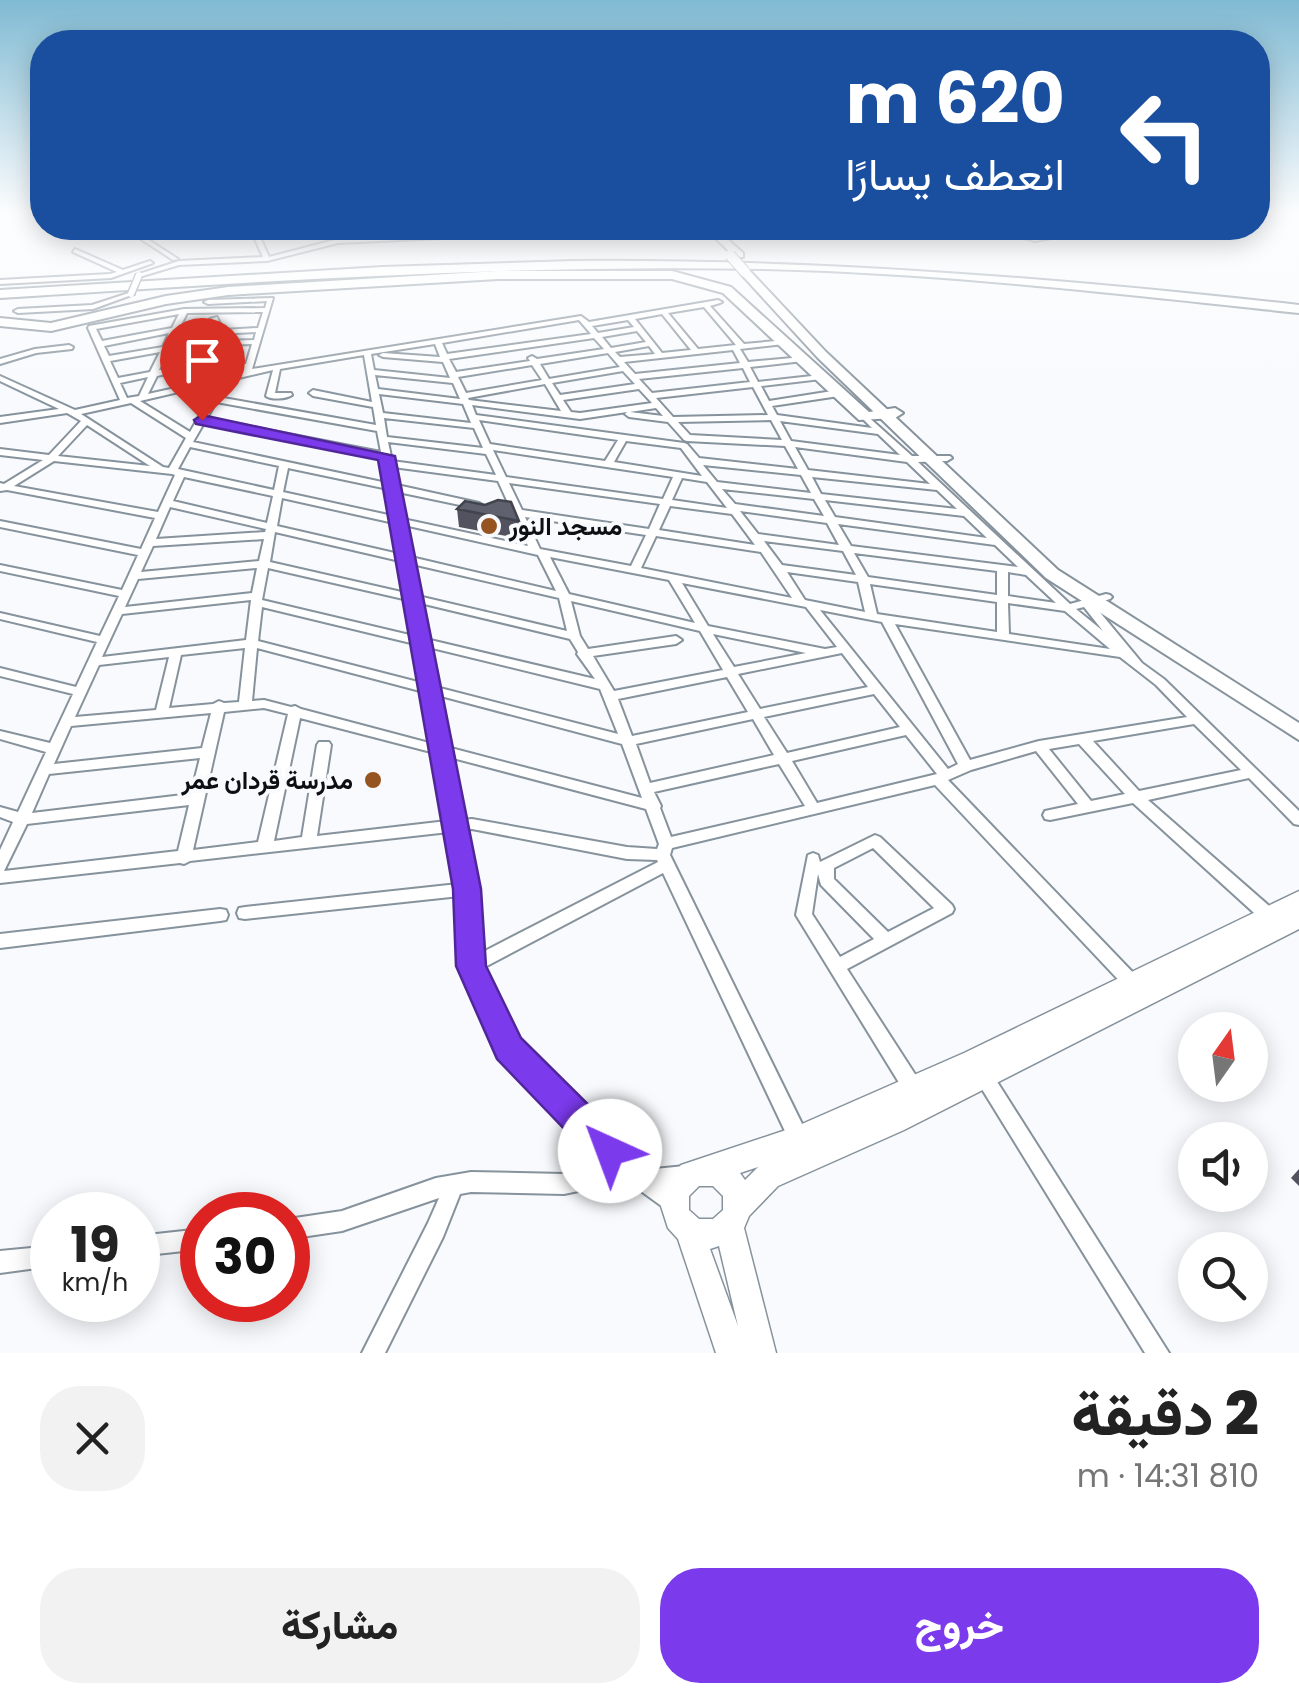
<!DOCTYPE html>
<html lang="ar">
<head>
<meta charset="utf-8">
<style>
  body { margin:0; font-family:Poppins,Vazirmatn,sans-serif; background:#f2f2f2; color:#222; direction:rtl; height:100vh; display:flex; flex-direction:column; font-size:38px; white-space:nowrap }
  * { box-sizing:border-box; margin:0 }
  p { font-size:32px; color:#767676 }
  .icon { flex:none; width:55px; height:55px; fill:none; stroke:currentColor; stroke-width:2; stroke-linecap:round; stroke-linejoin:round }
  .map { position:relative; height:1353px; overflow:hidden; direction:ltr }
  .side { display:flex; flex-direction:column; background:#fff; flex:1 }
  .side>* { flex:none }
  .banner { position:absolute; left:30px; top:30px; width:1240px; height:210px; border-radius:40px; box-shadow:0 5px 25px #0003; direction:rtl; background:#1a4fa0; color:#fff; overflow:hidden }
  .needle { width:65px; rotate:14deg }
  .controls { position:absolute; left:1178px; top:1012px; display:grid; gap:20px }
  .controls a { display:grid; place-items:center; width:90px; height:90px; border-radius:50%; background:#fff; box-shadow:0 5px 25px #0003; font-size:50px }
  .speed { position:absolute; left:30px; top:1192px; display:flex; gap:20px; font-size:50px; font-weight:700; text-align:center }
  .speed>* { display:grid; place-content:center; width:130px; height:130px; border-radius:50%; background:#fff; box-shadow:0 5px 25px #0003; line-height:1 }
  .speed small { font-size:25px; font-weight:400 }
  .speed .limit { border:15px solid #d22; background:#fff; color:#111 }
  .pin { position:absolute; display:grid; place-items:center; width:85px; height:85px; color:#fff; margin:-102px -42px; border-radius:50% 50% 50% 0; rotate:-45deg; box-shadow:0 0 10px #0007 }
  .pin .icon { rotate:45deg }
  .me { position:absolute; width:110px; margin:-55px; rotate:317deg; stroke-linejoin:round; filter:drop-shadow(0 0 8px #0008) }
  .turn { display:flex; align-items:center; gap:35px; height:210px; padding:0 40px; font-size:45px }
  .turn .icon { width:130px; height:130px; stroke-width:2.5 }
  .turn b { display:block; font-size:70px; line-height:85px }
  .round { display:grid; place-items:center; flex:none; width:105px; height:105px; border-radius:40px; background:#f2f2f2 }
  .overview { display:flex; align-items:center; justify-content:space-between; height:170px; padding:0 40px }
  h1 { font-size:60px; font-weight:800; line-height:75px }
  .button { display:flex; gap:20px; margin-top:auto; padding:20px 40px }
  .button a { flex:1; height:115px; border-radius:40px; background:#7c3aed; color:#fff; font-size:40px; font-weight:800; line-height:115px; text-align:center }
  .button a+a { background:#f2f2f2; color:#222 }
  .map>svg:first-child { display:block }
</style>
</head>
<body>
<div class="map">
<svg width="1299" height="1353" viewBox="0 0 1299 1353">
  <rect width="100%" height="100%" fill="#f8fafd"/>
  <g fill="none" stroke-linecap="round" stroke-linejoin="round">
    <!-- minor casing -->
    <g stroke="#86929c" stroke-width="4">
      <path id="minor" d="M124 228H130L178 259 173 260Z
        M250 228H256L269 257 342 238 585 228H615L612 230 338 243 267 261 179 265 139 277 136 275 179 261 263 257Z
        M988 228C1004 227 1019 236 1035 237 1058 238 1082 226 1106 228L1035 241Z
        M75 249 123 270 150 261 153 263 111 278 0 284V280L110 274 117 272 73 252Z
        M129 293 134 294 93 309 18 313 14 311 18 309 92 305Z
        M273 298 252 369 581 316 589 322 718 300 722 302 720 303 710 306 744 344 787 340V344H784L740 349 748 362 803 357 807 359 803 361 750 367 758 382 821 375 825 377 821 379 761 386 769 401 839 390 843 393 839 396 772 406 777 415 872 428 861 417 865 414 912 456H950L952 458 947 461 918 462 1070 604 1106 594 1110 595 1112 597 1110 599 1093 604 1142 663 1164 679 1299 811V825L1294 824 1249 778 1148 800 1275 911 1277 916 1275 921 1269 922 1263 921 1133 803 1050 820 1045 819 1043 815 1045 811 1078 804 1036 751 971 770 948 780 1140 980 1143 985 1140 990 1134 992 1128 990 935 785 672 848 670 855 806 1132 809 1139 806 1146 799 1148 792 1146 663 873 481 969 515 1042 636 1164 644 1170 685 1166 692 1169 695 1176 692 1183 669 1187 681 1196 684 1203 681 1210 674 1213 667 1210 627 1181 564 1194 471 1192 460 1194 443 1237 385 1353H362L428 1223 439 1198 342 1231 288 1239V1219L342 1211 436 1178 471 1172 564 1174 610 1165 503 1054 463 966 460 896 245 919 239 918 237 913 239 908 245 907 458 884 449 832 190 861 184 864 180 863 0 883V850L13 822 0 817V807L18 812 46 752 0 739V731L50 743 73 694 0 676V668L76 687 97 642 0 619V613L100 636 119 596 0 571V565L122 590 138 555 0 527V521L141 549 155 518 7 490 0 491V483L4 484 43 460 0 455V449L49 455 81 421 67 413 0 423V417L59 409 0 381V376L75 410 120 400 88 328 89 326 184 309 265 308 267 301 208 304 204 302 208 300ZM704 307 736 345 698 349 668 313ZM263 312 258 328 223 330 217 317 210 319 217 334 256 332 254 340 191 342 171 345 187 313ZM179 314 172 328 102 341 96 329ZM662 314 691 350 662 353 635 319ZM579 320 591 334 447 354 442 343ZM628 320 634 327 598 333 592 326ZM637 331 646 342 611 348 602 337ZM169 333 163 347 109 356 104 346ZM594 338 604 349 537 359 532 356 528 358 530 361 456 372 449 359ZM252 344 246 364 183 366 159 370 169 350 191 346ZM435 344 440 357 383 353 379 355 383 357 443 362 450 378 374 370 371 354ZM649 346 655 354 620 357 615 352ZM733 350 740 363 635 374 624 362ZM160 352 150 372 118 378 110 361ZM608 353 620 367 549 379 540 364ZM364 355 372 402 313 390 309 393 313 396 373 407 376 425 218 397 220 394 216 391 212 394 190 432 140 401 273 370 266 396C272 400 286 399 292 395L291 393H275L280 369ZM532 365 542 380 466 393 458 377ZM743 368 750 382 652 393 639 379ZM244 369 243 373 148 394 157 376 183 370ZM623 371 635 384 560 395 552 383ZM375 375 453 383 460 399 378 389ZM148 377 139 396 127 398 120 383ZM545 384 561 411 469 400 468 398ZM753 387 768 415 673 417 656 398ZM639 389 652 403 580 413 571 412 563 400ZM379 394 463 404 471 423 383 413ZM216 402 377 431 381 452 207 418ZM131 403 186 438 169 468 163 467 81 414ZM472 405 580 419 627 412 625 414 629 417 668 422 684 440 687 441 785 446 798 469 699 458 687 444 684 443 476 415ZM656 408 663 416 630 412ZM384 418 474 428 483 448 387 437ZM479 420 618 440 605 461 490 444ZM771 420 782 440 690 435 678 422ZM780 421 878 434 900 455 791 441ZM204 423 382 458 387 483 193 442ZM87 425 150 466 58 456ZM626 441 681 448 702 476 614 462ZM388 442 486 454 496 475 392 461ZM190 447 279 466 274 490 178 469ZM795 447 907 462 930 484 808 470ZM493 450 673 477 663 499 506 477ZM54 461 172 474 175 475 158 512 14 486ZM703 465 801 475 811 493 717 482ZM393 467 498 481 528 546 403 519 398 492 479 509 484 506 479 503 397 485ZM288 468 388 489 393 516 283 492ZM184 477 273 496 267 523 173 501ZM812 477 937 490 957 509 821 494ZM682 478 707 482 727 508 672 500ZM509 483 660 504 649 529 522 510ZM722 489 814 499 824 516 735 504ZM282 498 394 523 399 554 277 526ZM825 500 964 516 987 538 835 517ZM670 506 732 514 755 545 659 530ZM170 507 266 529 265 532 156 539ZM740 511 827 523 839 545 758 534ZM525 517 646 535 631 566 540 549ZM838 524 995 545 1018 567 851 546ZM404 525 538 555 556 591 411 557ZM275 532 400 561 406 593 270 562ZM656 536 761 552 792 598 641 568ZM264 539 259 561 141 572 153 546ZM764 541 843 551 856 575 782 565ZM854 553 997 571V595L868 577ZM550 557 669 580 695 623 569 594ZM412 564 559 598 567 631 418 596ZM257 568 252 593 125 607 138 579ZM268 568 408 600 414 636 262 600ZM787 572 858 582 865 612 805 600ZM1008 572 1026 575 1056 603 1008 596ZM682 583 806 607 837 647 825 649 708 626ZM870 584 997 602V632L877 614ZM251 600 246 640 102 657 122 614ZM571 601 700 631 723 670 614 691 593 656 676 644 682 640 676 636 588 649 580 636ZM420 603 570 639 578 652 577 654 595 679 426 639ZM1008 603 1065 611 1110 649 1009 634ZM262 607 415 644 422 683 258 641ZM1084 607 1103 631 1076 609ZM820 610 882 622 958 764 948 769ZM895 624 1120 657 1156 685 1187 717 1039 741 970 760ZM713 634 806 653 734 667ZM428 647 600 689 618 734 436 687ZM245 648 239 702 224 703 219 701 213 704 169 708 181 655ZM257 648 424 692 433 744 301 709 295 706 291 707 264 700 252 701ZM842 653 868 687 760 709 738 674ZM169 657 156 710 75 717 99 665ZM727 677 748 712 632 736 618 699ZM874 694 900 727 787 753 764 717ZM437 695 622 744 642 798 447 747ZM264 708 288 714 258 842 193 850 224 712ZM211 713 202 748 54 764 71 726ZM300 718 435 753 447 821 317 836 331 745 329 742H319L317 745 302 837 274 841ZM753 719 774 755 650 783 636 744ZM1194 724 1241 770 1139 791 1093 741ZM906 735 937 774 817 803 792 761ZM1079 744 1125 794 1091 801 1049 749ZM449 757 646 809 659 844 657 849 627 847 472 819 461 820ZM200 758 191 794 32 813 49 774ZM779 764 805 806 671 837 660 808 661 806 654 792ZM189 805 178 851 4 871 27 824ZM472 829 627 859 657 860 658 862 479 954 475 889 463 830Z
        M69 345 73 347 72 349 36 353 0 364V359L35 349Z
        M875 835 880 837 952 905 954 909 952 913 847 969 920 1082 922 1088 920 1094 913 1097 906 1094 796 915 808 855 813 853 818 855 820 862ZM873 848 934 908 888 932 834 879V868ZM818 874 821 885 874 939 840 957 812 914Z
        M220 909 226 910 228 915 226 920 220 921 0 948V934Z
        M983 1067 989 1069 1169 1353H1145L977 1081 974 1075 977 1069Z
        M202 1229V1249L138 1256V1236Z
        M52 1246V1266L0 1273V1251Z"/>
    </g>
    <!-- secondary casing -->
    <g stroke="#86929c" stroke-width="3">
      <path id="secondary" d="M1299 891V929L904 1130 778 1186 749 1216 744 1228 776 1353H716L678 1239 668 1228 660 1203 668 1178 681 1165 795 1127 964 1053ZM758 1167 745 1180 740 1173ZM699 1186H713L723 1196V1210L713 1219H699L689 1210V1196ZM719 1246 738 1326 710 1249Z"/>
    </g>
    <!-- primary casing -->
    <g stroke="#86929c" stroke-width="4">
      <path id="primary" d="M705 228H715L743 253V257H735Z
        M741 270H749L826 352 1058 570 1299 723V740L1046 578 818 358 741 274Z"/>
    </g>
    <!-- trunk casing -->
    <g stroke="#86929c" stroke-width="4">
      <path id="trunk" d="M498 271H672L731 287 869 412 895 408 903 413 895 418 859 420 723 293 672 279H498L228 295 166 304 51 331 0 326V318L51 323 166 296 228 287Z"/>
    </g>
    <!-- motorway casing -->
    <g stroke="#86929c" stroke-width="4">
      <path id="motorway" d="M573 261C819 259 1054 278 1299 305V313C1121 294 943 273 764 269 509 264 254 282 0 298V290L382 267Z"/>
    </g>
    <!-- minor -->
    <use href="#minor" fill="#fff" fill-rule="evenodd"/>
    <!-- secondary -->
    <use href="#secondary" fill="#fff" fill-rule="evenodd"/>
    <!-- primary -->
    <use href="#primary" fill="#fff" fill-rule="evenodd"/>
    <!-- trunk -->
    <use href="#trunk" fill="#fff" fill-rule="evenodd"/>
    <!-- motorway -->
    <use href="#motorway" fill="#fff" fill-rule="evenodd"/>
    <!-- minor-bridge casing -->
    <g stroke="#86929c" stroke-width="9" stroke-linecap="butt">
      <path id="minor-bridge" d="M131 294 139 275"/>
    </g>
    <!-- primary-bridge casing -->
    <g stroke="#86929c" stroke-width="12" stroke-linecap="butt">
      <path id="primary-bridge" d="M730 255 745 272"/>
    </g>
    <!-- minor-bridge -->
    <use href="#minor-bridge" stroke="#fff" stroke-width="6"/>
    <!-- primary-bridge -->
    <use href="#primary-bridge" stroke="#fff" stroke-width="10"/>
  </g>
  <!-- wall -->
  <path fill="#52535f" d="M457 509 519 521 521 539 459 527Z
    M1299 1169V1186L1291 1178Z"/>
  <!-- building -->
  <path fill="#5f616e" stroke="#42444d" stroke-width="2.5" d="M498 500 511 502 519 521 457 509 465 501 485 505Z"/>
  <!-- sky -->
  <linearGradient id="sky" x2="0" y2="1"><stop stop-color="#80bad3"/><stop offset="0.53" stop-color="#fcfdfe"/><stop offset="1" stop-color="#fcfdfe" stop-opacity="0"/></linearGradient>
  <rect width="1299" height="402" fill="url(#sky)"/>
  <!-- route -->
  <path fill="#7c3aed" stroke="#51269a" stroke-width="2.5" d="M202 415 395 456 481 889 486 966 521 1038 623 1139 628 1151 623 1163 610 1169 597 1163 497 1059 456 966 453 889 378 460 196 424 194 420Z"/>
  <!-- markers -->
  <g fill="#965520" stroke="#f8fafd" stroke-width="4">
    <circle cx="489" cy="526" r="10"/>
    <circle cx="373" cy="780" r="10"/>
  </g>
  <g text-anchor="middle" stroke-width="8" stroke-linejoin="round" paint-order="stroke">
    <!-- poi labels -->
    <g font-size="25" font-weight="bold" fill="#0c1014" stroke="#f8fafd" text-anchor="start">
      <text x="509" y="535">مسجد النور</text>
      <text x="353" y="789" text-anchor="end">مدرسة قردان عمر</text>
    </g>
  </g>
</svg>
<div class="controls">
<a><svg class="needle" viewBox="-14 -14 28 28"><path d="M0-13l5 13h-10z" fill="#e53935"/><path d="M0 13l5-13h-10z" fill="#767676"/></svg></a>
<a><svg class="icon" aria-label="sound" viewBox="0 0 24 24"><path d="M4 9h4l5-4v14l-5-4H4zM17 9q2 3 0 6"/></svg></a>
<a><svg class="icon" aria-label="search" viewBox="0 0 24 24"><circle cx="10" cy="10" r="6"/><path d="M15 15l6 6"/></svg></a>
</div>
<div class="speed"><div>19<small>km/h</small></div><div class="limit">30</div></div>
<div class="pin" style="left:202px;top:420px;background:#d93025"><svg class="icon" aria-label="arrive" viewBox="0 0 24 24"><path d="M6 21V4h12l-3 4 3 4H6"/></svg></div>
<svg class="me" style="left:610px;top:1151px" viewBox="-20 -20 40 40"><circle r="19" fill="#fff"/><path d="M0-13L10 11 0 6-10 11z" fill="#7c3aed"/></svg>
<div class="banner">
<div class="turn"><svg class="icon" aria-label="left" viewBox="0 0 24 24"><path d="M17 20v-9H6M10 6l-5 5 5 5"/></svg><div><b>620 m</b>انعطف يسارًا</div></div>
</div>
</div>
<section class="side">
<div class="overview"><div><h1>2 دقيقة</h1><p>810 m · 14:31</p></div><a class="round"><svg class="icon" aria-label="close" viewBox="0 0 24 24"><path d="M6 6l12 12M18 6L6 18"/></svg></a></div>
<div class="button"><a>خروج</a><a>مشاركة</a></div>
</section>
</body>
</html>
